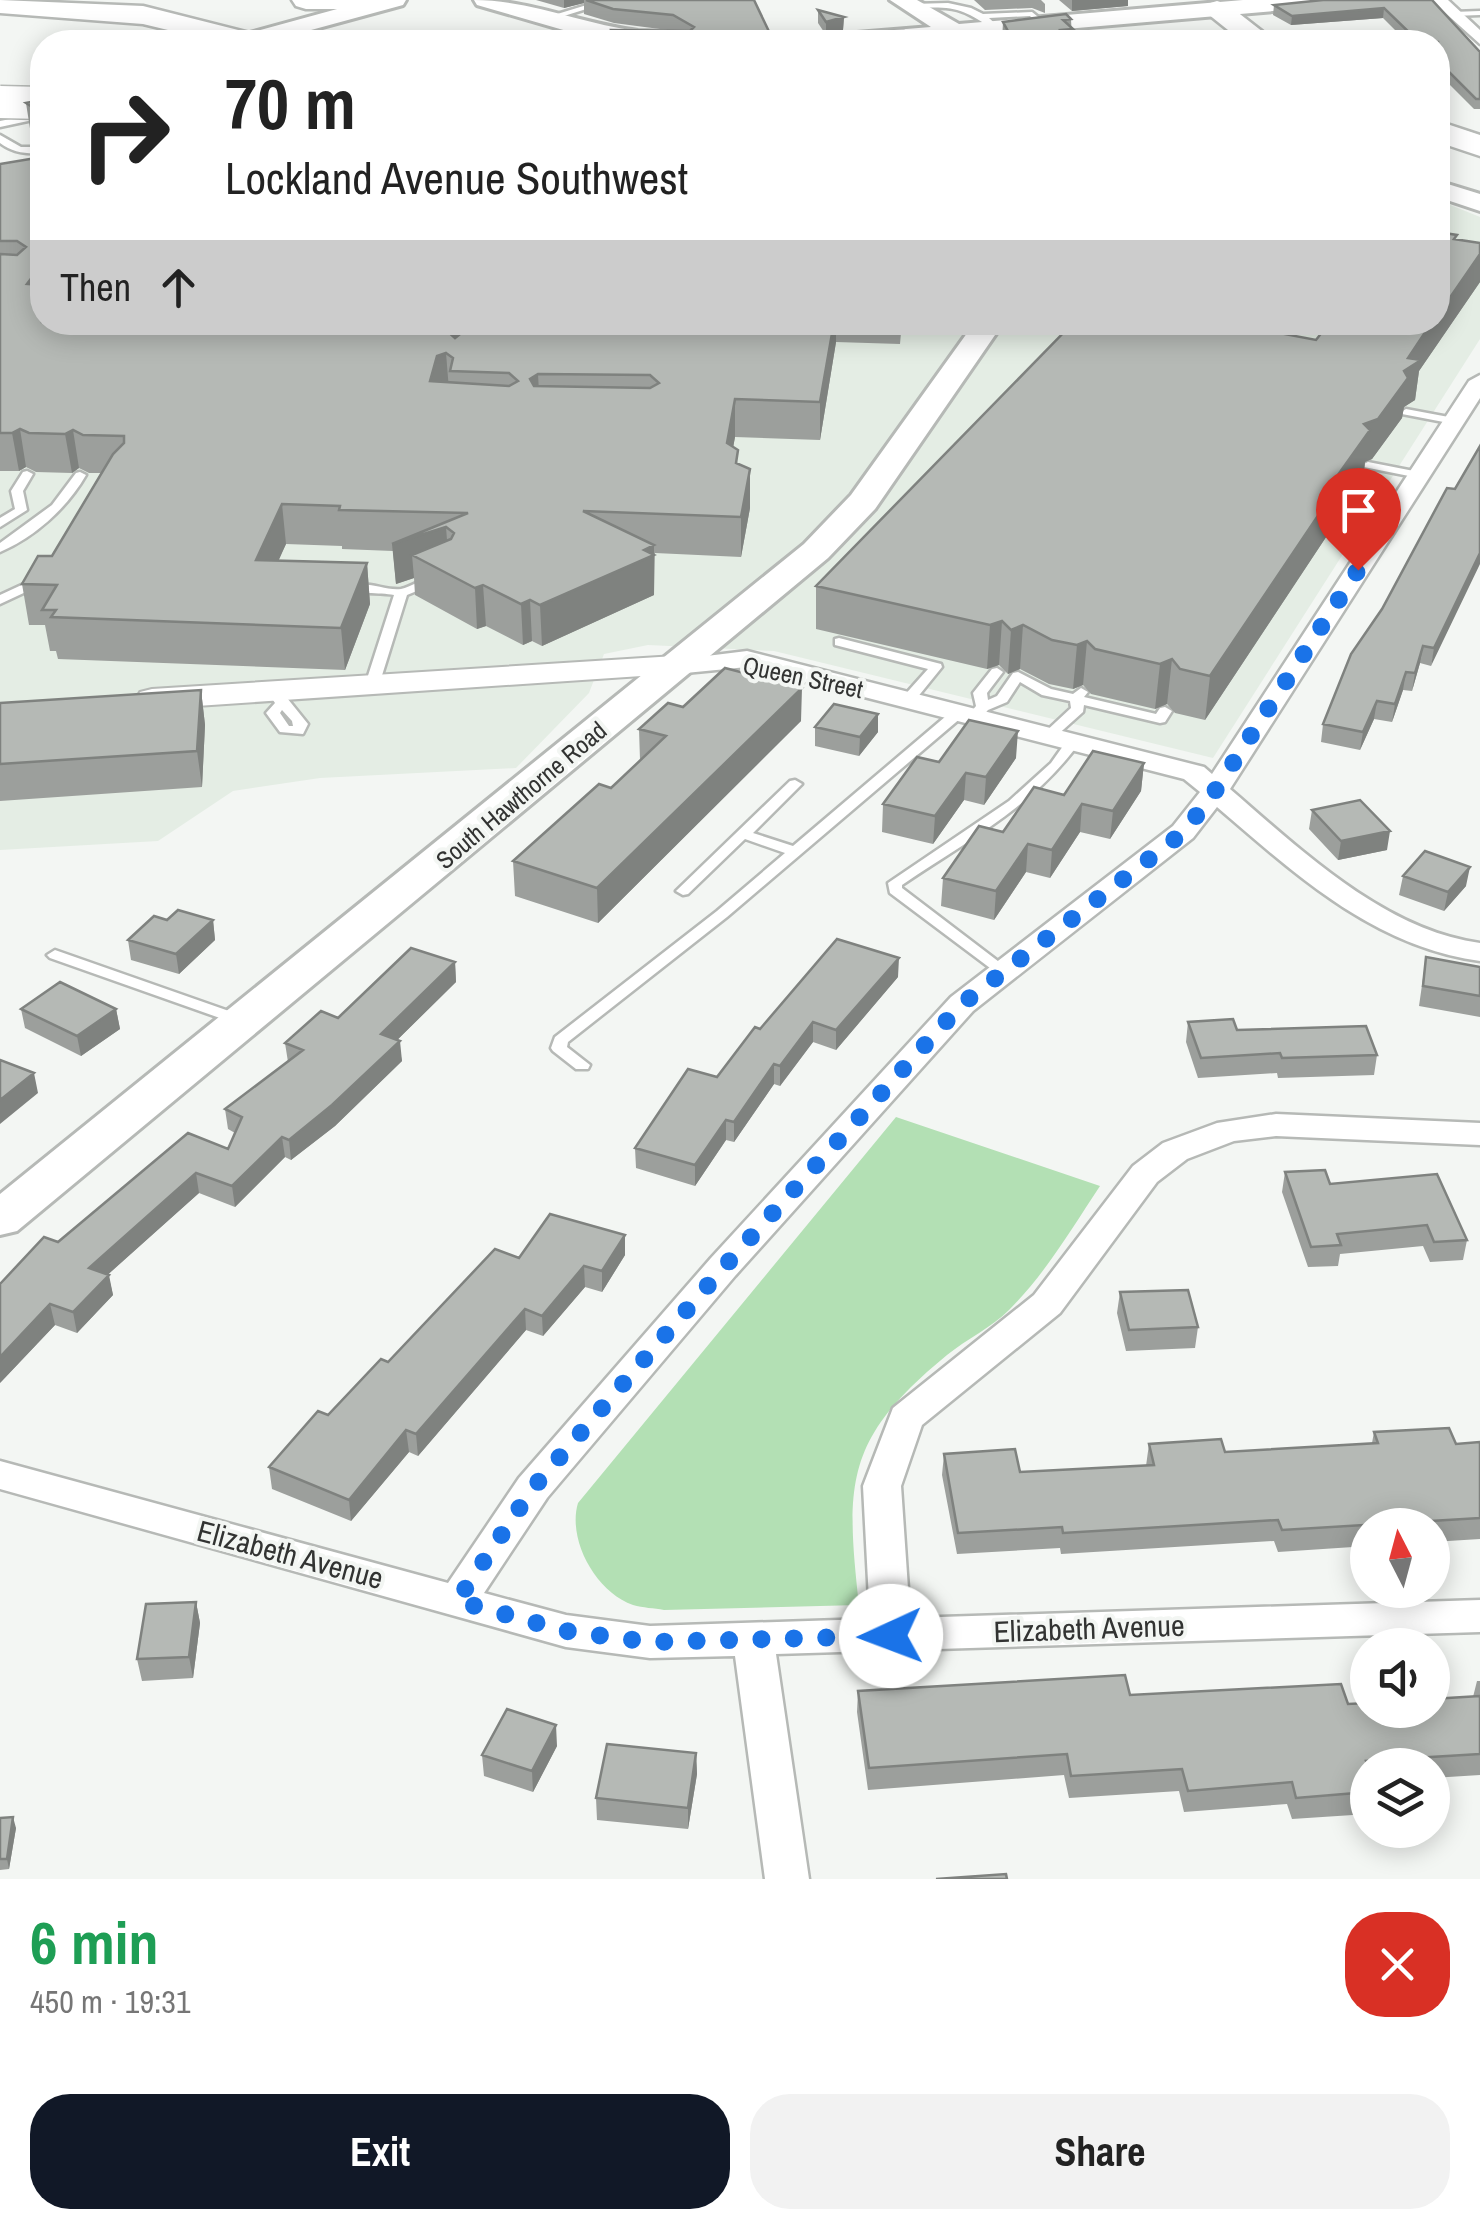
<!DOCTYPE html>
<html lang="en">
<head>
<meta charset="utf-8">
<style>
  body { margin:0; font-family:"Archivo Narrow",sans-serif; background:#f2f2f2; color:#222; height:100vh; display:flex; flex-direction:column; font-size:38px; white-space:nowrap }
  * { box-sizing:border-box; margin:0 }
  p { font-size:32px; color:#767676 }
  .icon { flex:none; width:55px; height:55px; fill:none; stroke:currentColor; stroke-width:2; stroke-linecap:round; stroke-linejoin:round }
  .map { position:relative; height:1879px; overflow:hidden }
  .panel { display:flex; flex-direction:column; background:#fff; flex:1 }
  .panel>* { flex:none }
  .hud { position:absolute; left:30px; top:30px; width:1420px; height:305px; border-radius:40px; box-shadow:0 5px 25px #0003; background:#fff; color:#222; overflow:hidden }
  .needle { width:65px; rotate:354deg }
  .tools { position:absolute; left:1350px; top:1508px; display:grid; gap:20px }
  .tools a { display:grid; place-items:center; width:100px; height:100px; border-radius:50%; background:#fff; box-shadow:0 5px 25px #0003; font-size:50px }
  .pin { position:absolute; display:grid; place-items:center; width:85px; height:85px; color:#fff; margin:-102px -42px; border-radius:50% 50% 50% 0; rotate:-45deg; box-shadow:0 0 10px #0007 }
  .pin .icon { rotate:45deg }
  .me { position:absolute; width:110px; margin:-55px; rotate:268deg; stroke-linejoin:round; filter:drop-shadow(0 0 8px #0008) }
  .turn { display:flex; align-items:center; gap:35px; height:210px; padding:0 30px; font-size:45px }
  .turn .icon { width:130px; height:130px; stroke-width:2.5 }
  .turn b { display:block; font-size:70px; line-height:85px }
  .then { display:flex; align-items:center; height:95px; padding:0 30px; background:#0003; gap:20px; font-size:38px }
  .round { display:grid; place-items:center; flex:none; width:105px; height:105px; border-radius:40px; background:#f2f2f2 }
  .headline { display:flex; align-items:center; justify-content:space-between; height:170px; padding:0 30px }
  h1 { font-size:60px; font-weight:800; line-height:75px; color:#1e9e55 }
  .action { display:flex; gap:20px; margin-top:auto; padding:20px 30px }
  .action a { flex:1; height:115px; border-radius:40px; background:#111827; color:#fff; font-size:40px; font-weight:800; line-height:115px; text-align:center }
  .action a+a { background:#f2f2f2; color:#222 }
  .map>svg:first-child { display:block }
</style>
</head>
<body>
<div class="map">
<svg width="1480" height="1879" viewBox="0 0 1480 1879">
  <rect width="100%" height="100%" fill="#f3f6f3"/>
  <!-- built -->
  <path fill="#e4ede4" d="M0 187 42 322H1438V200L1480 217V339L1213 758 774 651 648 645 604 654 589 693 516 768 320 778 233 791 158 841 0 850Z"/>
  <!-- green -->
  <path fill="#b3e0b4" d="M896 1117 1100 1186C1072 1228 1046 1273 1009 1310 992 1327 967 1339 947 1355 846 1438 845 1481 859 1605L664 1610C654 1608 643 1608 633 1605 596 1592 567 1540 578 1503Z"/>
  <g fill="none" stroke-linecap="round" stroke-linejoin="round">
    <!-- service casing -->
    <g stroke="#b6b9b6" stroke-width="5">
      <path id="service" d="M603 0H615L548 21 541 19Z
        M948 3 971 8 983 14 1032 12 1048 25 1041 27 1030 16 989 18 1001 29 997 31C960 8 958 6 912 8L908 6 912 4Z
        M1480 11V15L1453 16 1449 14 1453 12Z
        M42 113V118L0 127V121Z
        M0 135 21 147H42V153C27 154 13 153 0 143Z
        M1277 322H1289C1277 333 1263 345 1248 337L1263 333Z
        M1406 409 1454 418 1460 421 1454 424 1402 414 1401 412Z
        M1368 462 1419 472 1425 475 1419 478 1364 467 1362 465Z
        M27 471 33 474 23 491 27 510 0 527V518L15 509 11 491 23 472Z
        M80 472 86 475C67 508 35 537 0 552V543L52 505 76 473Z
        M41 576 47 580 45 583 0 604V595Z
        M432 576 438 580 436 583 407 595 379 685 377 688H367L365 685 394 595C380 592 355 595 345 589 366 578 382 591 401 589 411 587 422 579 432 576Z
        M839 638 941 664 942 667 912 704H902L900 701 902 698 928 669 835 645V639Z
        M997 668 1003 672 987 693 988 700 997 696 1013 673 1018 672 1051 689 1073 694 1081 688 1088 692 1084 697 1156 714 1160 708 1165 707 1172 711 1165 722 1160 723 1084 705 1083 712 1054 738 1049 739 1042 735 1071 708 1070 701 1042 695 1020 682 1007 702 988 710 978 721H968L966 718 976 706 973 693 992 669Z
        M274 687 279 688 308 724 303 734 280 732 266 713 275 703 267 691ZM282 710 292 721 293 726H289L280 713Z
        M957 710 964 714 962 717 727 917 568 1042 567 1047 590 1065 588 1069H576L553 1051 551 1048 555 1037 717 911 785 853 745 839 688 894 683 895 676 891 790 781 795 780 802 784 753 833 793 846 952 711Z
        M1073 738 1080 742C1032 808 968 840 902 885V888L1011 971 1008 974H998L890 893 888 883 1009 801 1051 763 1068 739Z
        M55 950 246 1017 248 1020 240 1025 234 1023 50 958 47 955Z"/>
    </g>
    <!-- minor casing -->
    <g stroke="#b6b9b6" stroke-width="5">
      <path id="minor" d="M1431 0H1448L1480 30V44Z
        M1480 375V398L1230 789C1301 850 1384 930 1480 943V961C1374 947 1295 874 1217 807L1193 838 973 1011 735 1276 547 1498 484 1593 566 1615 650 1626 870 1619 863 1486 893 1408 1034 1295 1133 1166 1163 1143 1217 1123 1276 1114 1480 1123V1145L1276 1136 1234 1141 1187 1159 1157 1182 1060 1313 922 1425 901 1486 910 1618 1480 1600V1632L776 1654 809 1879H765L735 1656 650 1658 566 1647 0 1489V1461L448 1583 519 1478 711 1258 951 997 1173 826 1200 792 1184 779 747 667 675 674 666 671 662 666 666 661 747 651 1204 767 1212 774 1469 381Z"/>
    </g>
    <!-- tertiary casing -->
    <g stroke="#b6b9b6" stroke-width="4">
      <path id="tertiary" d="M675 656 686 659 691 666 686 673 152 709 140 706 136 699 140 692 152 689Z"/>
    </g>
    <!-- secondary casing -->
    <g stroke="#b6b9b6" stroke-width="6">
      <path id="secondary" d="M370 0H406L403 5 267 42H232L235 37Z
        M474 0C530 0 582 24 638 31 654 32 679 30 690 42L598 40 477 5Z
        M890 0H917L959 24 1243 0H1331L1320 7 971 37 961 42 951 39 821 42 832 35 931 27Z
        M1438 181 1480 194V211L1438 197Z
        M975 322H1004L875 509 828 558 17 1231 0 1235V1194L804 544 851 495Z"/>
    </g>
    <!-- motorway casing -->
    <g stroke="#b6b9b6" stroke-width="5">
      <path id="motorway" d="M0 0 143 6 258 35 263 41 218 42 143 24 0 13Z
        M292 0H400L396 6 386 9H306L296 6Z
        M1217 1 1227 4 1276 42H1243L1203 10 1207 4Z
        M1438 121 1480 135V156L1438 142Z"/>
    </g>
    <!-- service -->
    <use href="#service" fill="#fff" fill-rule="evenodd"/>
    <!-- minor -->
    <use href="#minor" fill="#fff" fill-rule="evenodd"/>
    <!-- tertiary -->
    <use href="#tertiary" fill="#fff" fill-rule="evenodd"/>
    <!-- secondary -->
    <use href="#secondary" fill="#fff" fill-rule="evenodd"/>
    <!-- motorway -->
    <use href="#motorway" fill="#fff" fill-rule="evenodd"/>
    <!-- motorway-bridge casing -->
    <g stroke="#b6b9b6" stroke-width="35" stroke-linecap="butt">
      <path id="motorway-bridge" d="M0 102 42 103"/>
    </g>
    <!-- motorway-bridge -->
    <use href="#motorway-bridge" stroke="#fff" stroke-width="32"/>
  </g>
  <!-- wall -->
  <path fill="#9c9f9c" d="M536 0H754L774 42H612L611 30 675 31 614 23 584 14V3L564 8Z
    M974 0H1041L1045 4V13L1032 8 985 10Z
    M1059 0H1128V6L1072 11Z
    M1432 0 1480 52V109H1474L1438 73V42H1407L1383 18 1291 25 1273 15 1274 5 1322 1Z
    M818 10 844 17 843 30 835 32 914 42H833V33L826 35 818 23Z
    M1071 19 1072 39 1074 42H1003L1002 41 1003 22Z
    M42 100V130L40 112 42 143 31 135 26 103Z
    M42 157V322H902L900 344 836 342 820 440 735 437 733 447 750 508 741 557 655 553 654 595 542 646 532 641 523 645 486 626 477 629 415 595 414 578 396 584 393 551 342 549V546L286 544 278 560 367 563 370 604 345 670 58 659 56 651H50L45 625H29L22 584 52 556 101 473H89L79 468 72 473 36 472 26 467 19 471H0V164Z
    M1456 240 1480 243V282L1419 371 1415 400 1404 407 1402 418 1372 459 1365 462 1364 471 1338 508 1336 522 1205 720 1175 713 1167 704 1155 709 1091 694 1083 685 1073 689 1049 684 1020 669 1008 674 999 665 987 669 816 629V586L1316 340Z
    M1480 446 1431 666 1420 663 1412 691 1403 690 1392 722 1374 719 1360 750 1321 742 1323 724 1382 609Z
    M201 690 205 725 202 787 0 801V703Z
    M683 707 801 721 598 923 515 896 513 861 611 788 640 760 639 729Z
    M815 727 878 732 859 756 815 746Z
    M1016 758 984 805 964 800 933 844 882 832 883 804 939 762Z
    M1144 763 1141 791 1110 839 1080 832 1050 878 1026 872 994 920 941 906 943 878 1003 832 1064 795Z
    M1312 810 1387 850 1338 860 1309 829Z
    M1403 876 1466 886 1444 911 1399 895Z
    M167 920H213L215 940 179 974 131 960 128 940Z
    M1426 957 1480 967V1017L1419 1006Z
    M455 962 456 982 397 1040 402 1061 335 1126 291 1160 285 1157 235 1207 199 1193 108 1274 113 1295 77 1333 55 1325 0 1383 58 1242 228 1149 235 1133 228 1129 225 1109 288 1062 285 1043Z
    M898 977 836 1050 813 1042 780 1086 774 1084 734 1142 726 1140 695 1186 636 1168 635 1148 717 1077 760 1029Z
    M21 1009H116L120 1029 81 1056 25 1028Z
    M1188 1022 1377 1055 1374 1075 1278 1078 1277 1073 1198 1078 1186 1042Z
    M1285 1172 1330 1184 1467 1240 1463 1260 1430 1262 1423 1246 1340 1254 1338 1266 1308 1267 1282 1192Z
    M625 1235V1255L602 1292 585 1287 543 1336 526 1330 418 1456 409 1452 351 1521 272 1489 269 1467 388 1362 519 1258Z
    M1120 1292 1198 1327 1195 1348 1126 1351 1117 1313Z
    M1374 1432 1456 1444 1480 1442V1539L1432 1542V1525H1368V1546L1278 1552 1274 1541 1061 1554 1060 1548 957 1554 942 1475 944 1454 1020 1472 1146 1466 1149 1444 1225 1452 1372 1443Z
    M196 1602 200 1623 193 1678 142 1681 137 1659Z
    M1477 1681H1480V1775L1432 1778V1765H1368V1814L1292 1819 1287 1804 1184 1812 1179 1791 1069 1798 1064 1775 868 1790 857 1712 858 1691 1130 1695 1348 1704 1473 1697Z
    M557 1746 533 1792 484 1776 482 1755Z
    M696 1753 697 1774 688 1829 597 1820 596 1798Z
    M0 1818 16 1828 9 1869 0 1870Z"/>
  <!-- shaded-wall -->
  <path fill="#7f827f" d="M564 0H584V3L564 8Z
    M1072 0H1128V6L1072 11Z
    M1384 8 1383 18 1291 25 1292 16Z
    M844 17 843 30 826 35V22Z
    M1480 254V282L1419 371 1415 400 1404 407 1402 418 1372 459 1365 462 1364 471 1338 508 1336 522 1205 720 1210 676 1335 479 1364 424 1432 322H1438V315Z
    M42 264V307L27 284Z
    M450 322H468L470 344 448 354 446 330Z
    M834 322H836V342L820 440V402Z
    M446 353 449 390 430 381 437 356Z
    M538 374 540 411 530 379Z
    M735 399V437L727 482V443Z
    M20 429 26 467 19 471 12 433Z
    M73 430 79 468 72 473 65 434Z
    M750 469V508L741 557V517Z
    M282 504 286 544 261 600 256 560Z
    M446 527 449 567 412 555 414 578 396 584 392 544Z
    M654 545V595L542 646 540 605Z
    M1480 553V564L1431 666 1434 648Z
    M367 563 370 604 345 670 341 628Z
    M483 585 486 626 477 629 475 588Z
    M530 600 532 641 523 645 521 604Z
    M1002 621 999 665 987 669 990 625Z
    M1023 625 1020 669 1008 674 1011 630Z
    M1087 641 1083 685 1073 689 1077 645Z
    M1423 646 1420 663 1412 691 1415 673Z
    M1172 659 1167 704 1155 709 1160 664Z
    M1406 672 1403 690 1392 722 1395 704Z
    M802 688 801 721 598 923 597 888Z
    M201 690 205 725 202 787 197 751Z
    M1377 701 1374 719 1360 750 1363 732Z
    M878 714V732L859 756 860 737Z
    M1018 731 1016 758 984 805 986 777Z
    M1144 763 1141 791 1110 839 1113 811Z
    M966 773 964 800 933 844 935 816Z
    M1082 804 1080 832 1050 878 1052 850Z
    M1390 831 1387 850 1338 860 1341 841Z
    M1028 844 1026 872 994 920 996 891Z
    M1470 867 1466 886 1444 911 1448 892Z
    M213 920 215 940 179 974 176 954Z
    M899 958 898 977 836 1050V1030Z
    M455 962 456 982 383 1054 381 1034Z
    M116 1009 120 1029 81 1056 77 1036Z
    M813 1022V1042L780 1086V1066Z
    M400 1041 402 1061 335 1126 291 1160 289 1140Z
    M774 1064V1084L734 1142V1122Z
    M34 1073 38 1093 0 1124V1100Z
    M726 1120V1140L695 1186V1165Z
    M282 1137 285 1157 235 1207 232 1186Z
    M196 1173 199 1193 93 1288 89 1268Z
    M625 1235V1255L602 1292V1271Z
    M584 1266 585 1287 543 1336 542 1316Z
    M109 1275 113 1295 77 1333 73 1312Z
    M50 1304 55 1325 0 1383V1357Z
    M525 1309 526 1330 418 1456 416 1434Z
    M406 1430 409 1452 351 1521 349 1500Z
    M196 1602 200 1623 193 1678 189 1657Z
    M556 1725 557 1746 533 1792 532 1771Z
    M696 1753 697 1774 688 1829V1808Z
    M13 1817 16 1828 9 1869 7 1859Z"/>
  <!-- building -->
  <path fill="#b5b9b5" stroke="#7f827f" stroke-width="2.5" fill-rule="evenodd" d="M586 0H754L774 42H614L611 30 690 31 694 27 673 15 613 9Z
    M1323 0H1432L1480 52V99H1476L1438 61V42H1419L1384 8 1292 16 1274 5Z
    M818 10 844 17 826 22Z
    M1066 14 1071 19 1063 20 1073 29 1061 30 1074 41 1014 42 1003 22Z
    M904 31 914 42H840L833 32Z
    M42 100V120L40 112 26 103Z
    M42 157V264L27 284 42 285V322H450L446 330 455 338 475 322H834L820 402 735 399 727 443 738 450 736 463 750 469 741 517 583 511 654 545 644 550 654 555 540 605 530 600 521 604 483 585 475 588 412 555 451 539 454 533 446 527 392 544 468 513 339 510 340 506 282 504 256 560 367 563 341 628 51 617 56 610H42L57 585 22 584 38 556H52L113 454 124 443V436L83 435 73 430 65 434 29 433 20 429 12 433H0V254L17 255 26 247 17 241H0V164ZM446 353 453 358 450 371 509 373 518 381 509 386 430 381 437 356ZM538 374 650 375 659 383 650 388 534 386 530 379Z
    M1438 232 1457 235 1454 239 1480 243V254L1438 315Z
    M1074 322H1221L1316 340 1330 322H1432L1408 358 1421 360 1404 371 1408 378 1378 419 1364 424 1370 430 1335 479 1342 480 1210 676 1180 669 1172 659 1160 664 1095 649 1087 641 1077 645 1052 640 1023 625 1011 630 1002 621 990 625 816 586Z
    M1480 446V553L1434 648 1423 646 1415 673 1406 672 1395 704 1377 701 1363 732 1323 724 1351 654 1382 609 1447 488 1455 489Z
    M725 668 802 688 597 888 513 861 599 784 611 788 666 736 639 729 668 703 683 707Z
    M201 690 197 751 0 764V703Z
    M834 704 878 714 860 737 815 727Z
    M969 720 1018 731 986 777 966 773 935 816 883 804 917 757 939 762Z
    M1093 751 1144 763 1113 811 1082 804 1052 850 1028 844 996 891 943 878 979 826 1003 832 1034 787 1064 795Z
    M1360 800 1390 831 1341 841 1312 810Z
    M1425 851 1470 867 1448 892 1403 876Z
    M178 910 213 920 176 954 128 940 154 916 167 920Z
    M837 939 899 958 836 1030 813 1022 780 1066 774 1064 734 1122 726 1120 695 1165 635 1148 688 1069 717 1077 755 1027 760 1029Z
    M411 948 455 962 381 1034 400 1041 332 1105 289 1140 282 1137 232 1186 196 1173 89 1268 109 1275 73 1312 50 1304 0 1357V1284L44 1237 58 1242 188 1133 228 1149 242 1117 225 1109 303 1050 285 1043 321 1011 338 1018Z
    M1426 957 1480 967V996L1423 986Z
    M60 982 116 1009 77 1036 21 1009Z
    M1233 1019 1237 1030 1366 1026 1377 1055 1282 1058 1280 1053 1201 1058 1188 1022Z
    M0 1060 34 1073 0 1100Z
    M1325 1170 1330 1184 1437 1174 1467 1240 1434 1242 1427 1225 1337 1234 1341 1245 1311 1247 1285 1172Z
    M550 1214 625 1235 602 1271 584 1266 542 1316 525 1309 416 1434 406 1430 349 1500 269 1467 318 1411 328 1415 381 1359 388 1362 495 1249 519 1258Z
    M1188 1290 1198 1327 1129 1330 1120 1292Z
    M1449 1428 1456 1444 1480 1442V1518L1282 1530 1278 1520 1063 1533 1062 1527 958 1533 944 1454 1015 1449 1020 1472 1154 1465 1149 1444 1221 1439 1225 1452 1378 1443 1374 1432Z
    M196 1602 189 1657 137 1659 146 1604Z
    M1125 1675 1130 1695 1341 1684 1348 1704 1368 1703V1710H1432V1699L1480 1696V1754L1366 1761 1368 1766V1792L1296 1798 1292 1782 1188 1791 1182 1769 1071 1776 1067 1754 869 1768 858 1691Z
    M507 1709 556 1725 532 1771 482 1755Z
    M607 1744 696 1753 688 1808 596 1798Z
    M13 1817 7 1859H0V1818Z
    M1006 1874 1007 1879H936Z"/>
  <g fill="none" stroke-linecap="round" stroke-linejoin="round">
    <!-- route -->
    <path stroke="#1a73e8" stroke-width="18" stroke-dasharray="0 32.4" d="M891 1636 650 1642 566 1631 457 1601 533 1488 723 1268 962 1004 1184 832 1215 791 1358 570"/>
  </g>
  <g text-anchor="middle" stroke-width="8" stroke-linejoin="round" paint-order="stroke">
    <!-- street labels -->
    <g font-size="25" fill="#323332" stroke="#f3f6f3">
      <text transform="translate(803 677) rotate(12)" y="9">Queen Street</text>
      <text transform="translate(521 795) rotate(-40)" y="9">South Hawthorne Road</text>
    </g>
    <!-- near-street labels -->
    <g font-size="30" fill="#323332" stroke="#f3f6f3">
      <text transform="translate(290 1555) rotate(15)" y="10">Elizabeth Avenue</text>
      <text transform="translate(1089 1629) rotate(-2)" y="10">Elizabeth Avenue</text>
    </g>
  </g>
</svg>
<div class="tools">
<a><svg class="needle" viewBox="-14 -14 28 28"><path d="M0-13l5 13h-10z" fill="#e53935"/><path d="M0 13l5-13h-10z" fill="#767676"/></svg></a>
<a><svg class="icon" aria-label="sound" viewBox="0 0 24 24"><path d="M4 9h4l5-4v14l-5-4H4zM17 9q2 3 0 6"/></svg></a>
<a><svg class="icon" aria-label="layers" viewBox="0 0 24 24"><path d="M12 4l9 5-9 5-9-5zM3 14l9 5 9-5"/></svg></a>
</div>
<div class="pin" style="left:1358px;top:570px;background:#d93025"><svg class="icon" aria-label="arrive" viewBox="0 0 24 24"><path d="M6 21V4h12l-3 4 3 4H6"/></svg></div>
<svg class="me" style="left:891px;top:1636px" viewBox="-20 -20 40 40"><circle r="19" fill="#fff"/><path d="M0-13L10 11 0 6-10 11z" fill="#1a73e8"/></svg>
<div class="hud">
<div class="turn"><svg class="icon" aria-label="right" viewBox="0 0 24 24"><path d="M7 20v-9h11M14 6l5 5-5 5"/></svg><div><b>70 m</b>Lockland Avenue Southwest</div></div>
<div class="then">Then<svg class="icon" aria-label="ahead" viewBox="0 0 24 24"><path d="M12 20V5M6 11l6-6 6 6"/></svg></div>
</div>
</div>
<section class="panel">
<div class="headline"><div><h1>6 min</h1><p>450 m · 19:31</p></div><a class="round" style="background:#d93025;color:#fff"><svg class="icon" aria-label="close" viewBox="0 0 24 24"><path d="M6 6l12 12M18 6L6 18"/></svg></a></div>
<div class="action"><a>Exit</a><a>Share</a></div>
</section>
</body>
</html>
